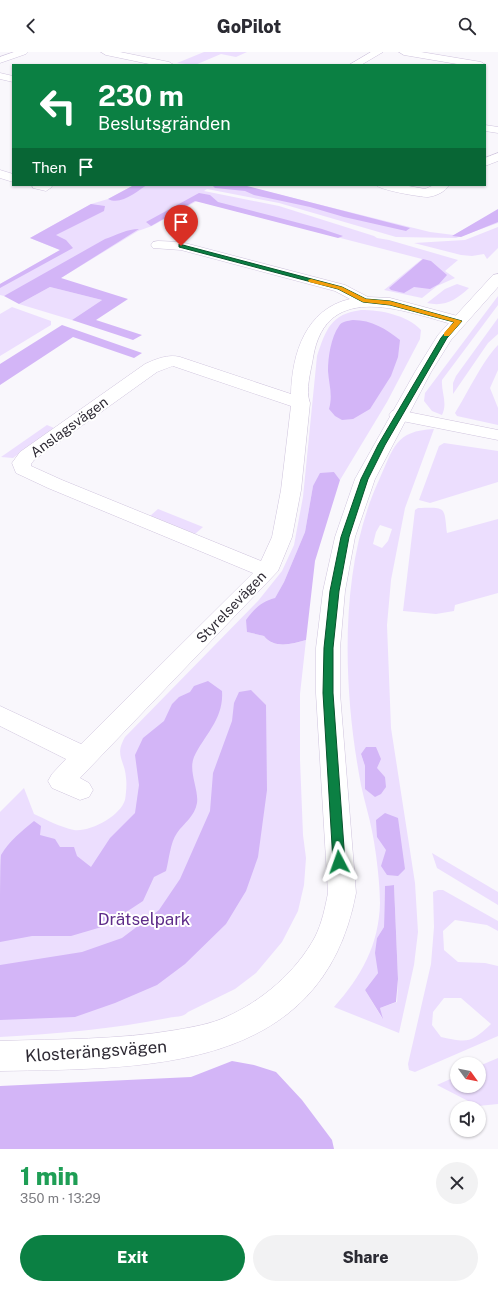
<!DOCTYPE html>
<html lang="en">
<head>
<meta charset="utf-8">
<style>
  body { margin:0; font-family:"Public Sans",sans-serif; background:#f2f2f3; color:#2b2b33; height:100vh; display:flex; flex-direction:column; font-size:15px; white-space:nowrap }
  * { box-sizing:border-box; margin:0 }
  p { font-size:13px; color:#7c7c81 }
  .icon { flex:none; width:22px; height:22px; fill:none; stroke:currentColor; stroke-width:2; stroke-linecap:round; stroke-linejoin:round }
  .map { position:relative; height:1097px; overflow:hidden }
  .sheet { display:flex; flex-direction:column; background:#fff; flex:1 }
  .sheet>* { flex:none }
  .guide { position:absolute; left:12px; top:12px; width:474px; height:122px; border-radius:0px; box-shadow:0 1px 3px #0004; background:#0b8043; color:#fff; overflow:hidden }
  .needle { width:26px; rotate:123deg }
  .controls { position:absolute; left:450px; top:1005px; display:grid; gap:8px }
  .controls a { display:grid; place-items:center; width:36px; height:36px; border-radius:50%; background:#fff; box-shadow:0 1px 3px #0004; font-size:20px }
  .pin { position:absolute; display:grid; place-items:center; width:34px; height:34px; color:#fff; margin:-41px -17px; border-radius:50% 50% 50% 0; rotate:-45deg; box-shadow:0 0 4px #0007 }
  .pin .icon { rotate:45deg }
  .me { position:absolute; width:44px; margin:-22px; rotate:356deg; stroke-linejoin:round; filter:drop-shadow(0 0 3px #0008) }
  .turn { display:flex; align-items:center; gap:14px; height:84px; padding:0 20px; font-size:18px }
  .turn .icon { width:52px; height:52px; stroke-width:2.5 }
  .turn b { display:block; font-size:28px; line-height:34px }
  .then { display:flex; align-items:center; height:38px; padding:0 20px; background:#0003; gap:8px; font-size:15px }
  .round { display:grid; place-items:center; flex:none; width:42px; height:42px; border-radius:21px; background:#f2f2f3 }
  .summary { display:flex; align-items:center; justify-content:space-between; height:68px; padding:0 20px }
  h1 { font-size:24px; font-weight:800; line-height:30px; color:#1e9e55 }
  .button { display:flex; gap:8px; margin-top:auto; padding:8px 20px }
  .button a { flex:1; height:46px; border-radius:24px; background:#0b8043; color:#fff; font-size:16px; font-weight:800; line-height:46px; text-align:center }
  .button a+a { background:#f2f2f3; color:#2b2b33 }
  header { display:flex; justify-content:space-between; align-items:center; height:52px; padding:0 20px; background:#fff; font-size:18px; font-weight:800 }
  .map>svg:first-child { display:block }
</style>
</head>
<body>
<header><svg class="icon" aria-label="back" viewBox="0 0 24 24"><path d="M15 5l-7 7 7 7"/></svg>GoPilot<svg class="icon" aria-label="search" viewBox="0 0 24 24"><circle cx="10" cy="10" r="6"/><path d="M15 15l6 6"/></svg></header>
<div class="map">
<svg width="498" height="1097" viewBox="0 0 498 1097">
  <rect width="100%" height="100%" fill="#f9f7fc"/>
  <!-- green -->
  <path fill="#ecdefe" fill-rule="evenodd" d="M204 0H247L236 5 221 2 195 13 177 11Z
    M134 133H241L430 180 454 183 498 158V171L456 186 396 185 279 151 207 137 204 139 279 154 374 184 377 186 389 188 458 208 445 219 455 226 437 234 422 246 384 238 422 207 197 149 152 174 138 179 61 226 45 229 4 244 0 243V232L60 198 30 186 91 152 108 147Z
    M498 175V196L487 207 484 202 472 204 461 203 414 191 465 188Z
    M457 232 469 236C456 248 445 255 427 251L445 237Z
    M50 235 102 248 72 268 19 252Z
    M498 244V253L442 328C441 340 448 351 442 363L432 359 424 349 425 341Z
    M12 255 51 269V273L0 304V262Z
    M361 258C381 258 407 263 421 278L420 287 387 350 340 428 334 420 313 434 305 480 284 530 275 546 247 580 264 584C273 597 293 592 306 588L300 642V708L303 783 306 806 304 833 298 859 282 890 256 921 235 937 188 960C182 966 176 964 168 966 113 977 56 982 0 985V760L24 736 34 762C47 768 60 775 74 778 91 780 120 764 125 748 126 742 127 732 126 726 125 708 114 704 125 685L258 549 282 519 294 493 303 445 317 304C326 277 331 262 361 258Z
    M498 266V282L488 291 453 342V331L456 324Z
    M498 293V318L490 336 498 356V373L457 364 455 361C467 342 483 308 498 293Z
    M47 373 54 376 13 406 1 405Z
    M434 377 405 456 391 528 387 573 391 676 415 831 418 880 414 913 399 981 334 955C361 925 379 893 380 851 380 831 376 798 372 779 369 763 364 748 361 733 343 638 338 517 379 428 394 395 395 379 434 377ZM380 473 392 477 388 489 382 496 373 492 376 480ZM361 702 385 725 365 737V714ZM394 833 398 927 397 950 380 956 382 966 365 938 378 921 377 886 384 875 385 834Z
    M444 391 498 399V430L430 451 419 448 439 394Z
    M418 456C447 455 444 455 447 481L498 467V541L455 553 454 559 436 562 403 559 415 458Z
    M158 457 203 475 195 482 150 464Z
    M432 801 498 840V853L437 816Z
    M438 838H443L498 869V879L487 873 455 868 443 879 444 898 458 910 485 911 498 914V984L415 1020 409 1018 408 1012 431 912 434 875 433 840ZM444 946H461L491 972C471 991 468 991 441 985L432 973 433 960Z
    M498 1006V1052L478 1054 437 1033 457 1024V1034H479V1014Z"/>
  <!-- forest -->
  <path fill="#d3b5f7" d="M134 133H147C137 139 121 154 108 147Z
    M212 133H243L410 176 406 179 344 165 310 155 254 143 245 139 215 136Z
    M199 141 210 143 218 150 322 177 343 184 338 186 195 149 151 174 146 170Z
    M91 152 105 154 104 159 56 183 66 188 73 196 0 236V232L60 198 30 186Z
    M498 157V170L461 185 452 184Z
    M139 177 61 226 128 247 96 268 142 283 133 288 72 268 102 248 50 235 19 252 4 244 105 187C117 183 127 177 139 177Z
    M423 207 431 209 447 223 439 232 430 237 414 235 404 241 391 238 389 236Z
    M353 268C372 268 386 277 400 288L398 305 391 324 370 357 353 367 342 368 335 364 329 357C333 343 329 333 328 319 328 305 331 285 339 274 342 269 348 269 353 268Z
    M62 273 142 301 134 306 73 285 0 333V312Z
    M334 420 340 428 315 509 306 588C292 592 274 597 264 584L247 580 246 568C255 556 261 550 275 546L284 530 305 480 313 434 320 421Z
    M208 629 222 639C224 667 205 682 194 705 188 719 199 738 197 751 195 764 184 771 177 781 170 791 169 808 166 819L154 825 143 849 105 874 71 884H32L0 890C0 878 0 808 1 803 9 789 22 779 34 769L41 774 40 783 55 787 60 795H74L77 804 91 815 110 786 135 761 139 733 135 703 143 686 164 669 172 652 179 645 190 640 194 634Z
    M251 638 266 653 267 738 258 805 246 839 226 872 185 912 157 933 115 951 75 965 0 968V913L82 900 122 886 159 858 180 827 210 759 213 721 232 669 234 651 239 640Z
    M366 695H376L381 707 377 716 385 725 386 735 381 742 375 745 365 737V714L361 702Z
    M385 761 398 766 405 817 398 824 387 823 381 814 386 798 377 785 376 768Z
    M394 833 398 927 396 950 380 956 383 967 365 938 378 921 375 901 377 886 384 875 385 834Z
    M232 1009 254 1013 276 1020 302 1048 332 1088 334 1097H0V1034L191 1025Z"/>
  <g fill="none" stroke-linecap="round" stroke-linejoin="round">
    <!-- minor casing -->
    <g stroke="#cfc4dd" stroke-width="1">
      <path id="minor" d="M14 0H28L26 2 0 11V5Z
        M101 0H120L169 10 174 13H154L106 3Z
        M371 0H383L361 13H349Z
        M399 0H421L481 10 486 13 485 14V13H463L404 3Z
        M0 21 13 24V30L0 27Z
        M485 73 498 75V81L485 79Z
        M498 101V109L485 114V106Z
        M0 118 13 122V130L0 126Z
        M32 133H51L52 135 46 139 33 136Z
        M376 133H403L425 137 434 133H449C445 140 436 144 428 145 420 145 379 138 376 133Z
        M158 189 181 190 345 233 368 245 390 246 465 266 467 269 465 272 459 274C408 261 326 225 313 306 311 319 305 338 310 351L301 438 292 485 278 519 80 726 89 731 93 738 89 745 80 748 52 736 48 729 52 722 66 707 0 674V654L81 692 253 521 48 436 16 421 12 411 20 400 145 312C156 307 168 302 180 305L291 342C292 301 306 257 350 247L335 239 181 198 153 196 151 193 153 190ZM173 314 291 354 281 438 272 485 261 509 62 428 31 414V412L34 408 157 320Z
        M398 358 498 378V388L392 367 389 363 392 359Z"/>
    </g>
    <!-- tertiary casing -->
    <g stroke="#cfc4dd" stroke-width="1">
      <path id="tertiary" d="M498 222V235L451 288 431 320 375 427 355 485 345 539 340 596V641L356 841C322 1022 145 1016 0 1019V989C59 987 118 988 176 978 193 975 211 972 226 965 262 949 296 920 315 885 322 871 325 856 328 841L316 641V596L323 539 335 485 355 427 415 320 438 283 493 223Z"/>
    </g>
    <!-- minor -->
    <use href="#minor" fill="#fff" fill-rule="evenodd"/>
    <!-- tertiary -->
    <use href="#tertiary" fill="#fff" fill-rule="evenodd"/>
  </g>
  <!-- route -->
  <path fill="#0b8043" stroke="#07532c" d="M179 192 342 235 366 247 390 249 462 269 447 286 385 393 368 427 349 485 339 539 333 596V641L345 810 343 813H335L333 810 323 641 324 596 330 539 341 485 361 427 378 393 441 286 454 270 390 253 363 250 338 237 179 195Z"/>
  <!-- slow -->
  <path fill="#f59e0b" d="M311 227 342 235 366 247 390 249 462 269 449 284H444V281L454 270 390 253 363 250 338 237 309 230 308 228Z"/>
  <g text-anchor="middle" stroke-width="4" stroke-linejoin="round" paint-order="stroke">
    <!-- street labels -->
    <g font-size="14" fill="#2e2a34" stroke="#fff">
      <text transform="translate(69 375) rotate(-36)" y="5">Anslagsvägen</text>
      <text transform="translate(231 555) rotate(-46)" y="5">Styrelsevägen</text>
    </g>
    <!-- near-park labels -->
    <g font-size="17" fill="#5e2c89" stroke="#fff">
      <text x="144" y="873">Drätselpark</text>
    </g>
    <!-- near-street labels -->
    <g font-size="17" fill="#2e2a34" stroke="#fff">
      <text transform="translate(96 999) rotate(-4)" y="6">Klosterängsvägen</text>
    </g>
  </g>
</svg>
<div class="controls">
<a><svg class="needle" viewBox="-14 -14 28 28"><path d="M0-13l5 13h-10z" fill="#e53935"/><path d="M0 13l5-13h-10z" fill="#7c7c81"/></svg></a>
<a><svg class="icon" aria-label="sound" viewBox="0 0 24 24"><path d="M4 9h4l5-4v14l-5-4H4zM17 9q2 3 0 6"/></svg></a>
</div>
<div class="pin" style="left:181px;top:194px;background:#d93025"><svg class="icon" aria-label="arrive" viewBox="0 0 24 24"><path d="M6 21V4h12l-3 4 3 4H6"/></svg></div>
<svg class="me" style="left:339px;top:810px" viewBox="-20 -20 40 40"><path d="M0-17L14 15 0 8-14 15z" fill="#0b8043" stroke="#fff" stroke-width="4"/></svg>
<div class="guide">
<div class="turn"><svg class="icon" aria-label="left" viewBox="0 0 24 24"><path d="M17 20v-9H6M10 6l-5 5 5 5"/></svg><div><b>230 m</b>Beslutsgränden</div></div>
<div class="then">Then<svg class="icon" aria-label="arrive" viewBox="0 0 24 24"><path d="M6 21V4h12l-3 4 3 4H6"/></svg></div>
</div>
</div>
<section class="sheet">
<div class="summary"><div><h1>1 min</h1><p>350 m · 13:29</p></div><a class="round"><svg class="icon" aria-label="close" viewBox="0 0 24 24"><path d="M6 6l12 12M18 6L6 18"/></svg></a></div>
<div class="button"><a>Exit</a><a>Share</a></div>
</section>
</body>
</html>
